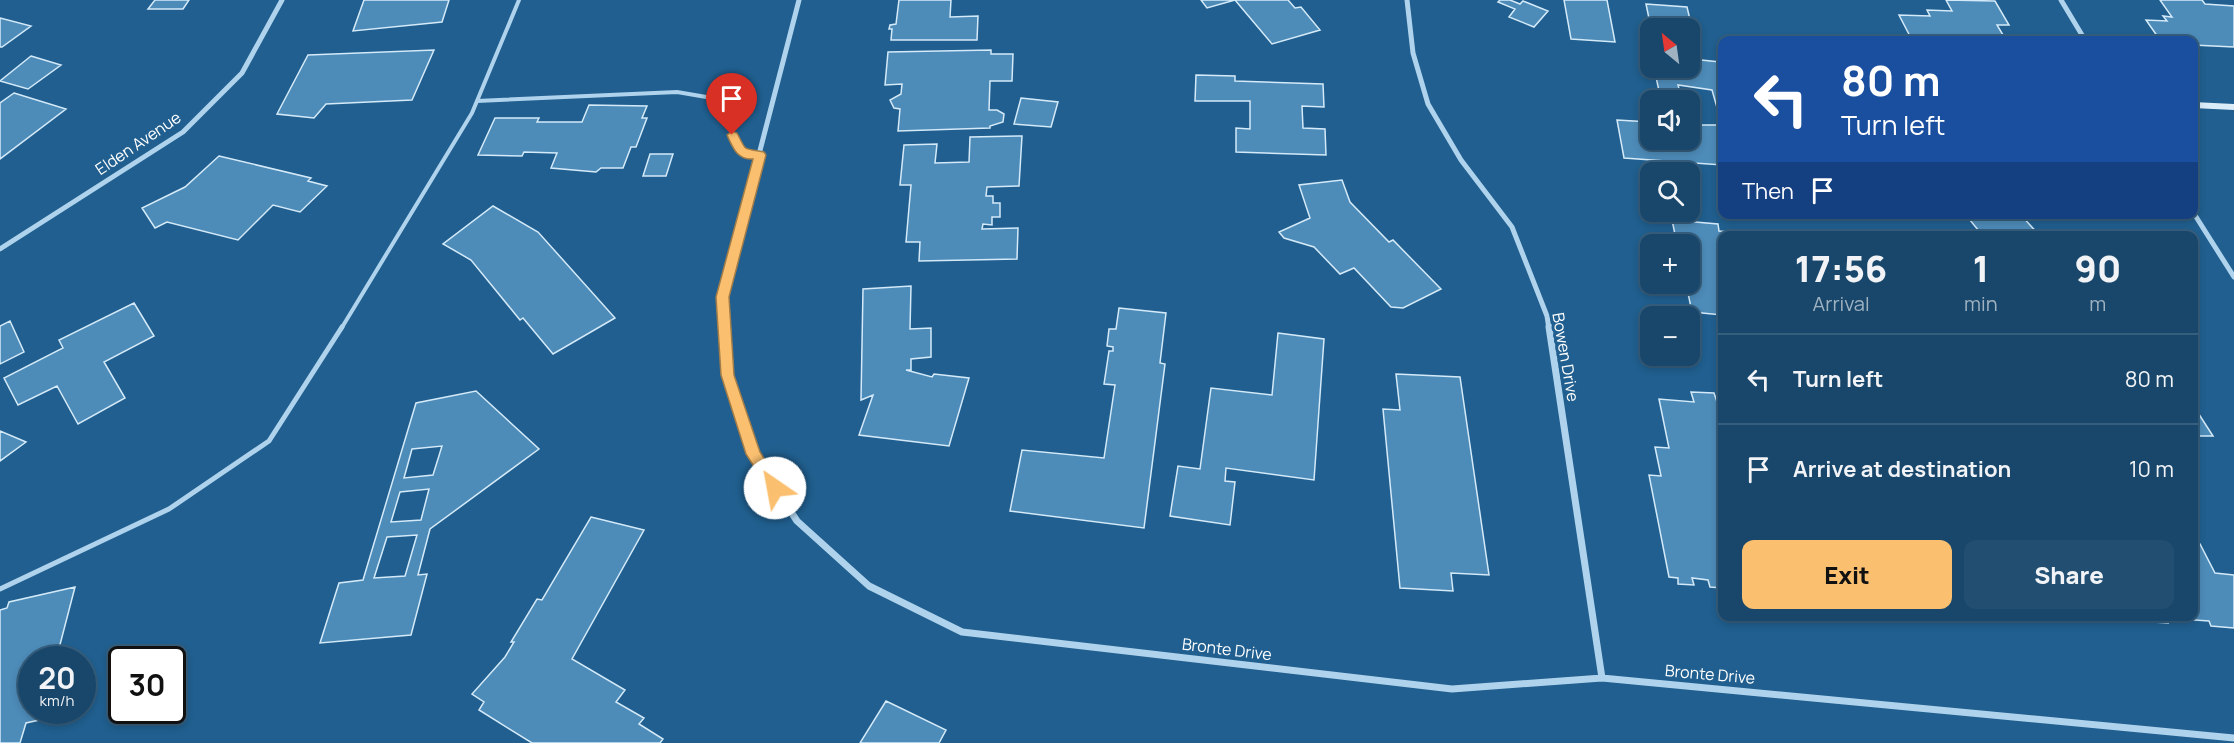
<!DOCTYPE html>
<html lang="en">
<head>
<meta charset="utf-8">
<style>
  body { margin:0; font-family:Manrope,sans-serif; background:#214e71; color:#f1f3f6; height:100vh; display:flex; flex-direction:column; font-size:22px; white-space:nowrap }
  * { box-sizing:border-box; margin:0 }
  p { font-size:20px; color:#9fb2c1 }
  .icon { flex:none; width:33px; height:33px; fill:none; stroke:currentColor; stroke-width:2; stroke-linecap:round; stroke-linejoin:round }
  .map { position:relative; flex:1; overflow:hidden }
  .details { position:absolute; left:1718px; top:231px; width:480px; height:390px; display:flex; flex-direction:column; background:#18476b; border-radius:12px; box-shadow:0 3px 9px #0003,0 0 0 2px #365f7e }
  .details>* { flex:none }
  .guide { position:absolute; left:1718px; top:36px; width:480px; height:183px; border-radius:12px; box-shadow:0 3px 9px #0003,0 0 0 2px #365f7e; background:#1a4fa0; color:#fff; overflow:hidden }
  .needle { width:39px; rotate:331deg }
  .fabs { position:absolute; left:1640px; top:18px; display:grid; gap:12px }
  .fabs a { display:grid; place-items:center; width:60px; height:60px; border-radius:12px; background:#18476b; box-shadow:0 3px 9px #0003,0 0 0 2px #365f7e; font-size:30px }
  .speed { position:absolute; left:18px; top:646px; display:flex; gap:12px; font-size:30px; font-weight:700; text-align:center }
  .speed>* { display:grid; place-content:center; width:78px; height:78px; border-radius:50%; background:#18476b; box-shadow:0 3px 9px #0003,0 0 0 2px #365f7e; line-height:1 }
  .speed small { font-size:15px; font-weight:400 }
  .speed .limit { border:3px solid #111; border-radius:9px; background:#fff; color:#111 }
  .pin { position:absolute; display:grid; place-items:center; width:51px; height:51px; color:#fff; margin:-62px -26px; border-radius:50% 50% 50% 0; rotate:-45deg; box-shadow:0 0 6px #0007 }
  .pin .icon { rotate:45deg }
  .me { position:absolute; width:66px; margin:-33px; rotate:327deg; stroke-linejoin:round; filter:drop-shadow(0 0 4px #0008) }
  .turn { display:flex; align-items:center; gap:21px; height:126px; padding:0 24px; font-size:27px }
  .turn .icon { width:78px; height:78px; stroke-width:2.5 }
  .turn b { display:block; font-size:42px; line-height:51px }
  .then { display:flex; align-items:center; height:57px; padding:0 24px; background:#0003; gap:12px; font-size:22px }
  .eta { display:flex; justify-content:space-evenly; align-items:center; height:102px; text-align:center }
  .eta b { font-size:36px; font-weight:800; line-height:42px }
  .action { display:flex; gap:12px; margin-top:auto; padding:12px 24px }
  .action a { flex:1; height:69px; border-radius:12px; background:#fac070; color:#111; font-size:24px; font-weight:800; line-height:69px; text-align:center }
  .action a+a { background:#214e71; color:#f1f3f6 }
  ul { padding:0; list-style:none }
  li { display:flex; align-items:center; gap:18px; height:90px; padding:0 24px; border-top:2px solid #365f7e }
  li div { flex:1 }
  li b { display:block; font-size:22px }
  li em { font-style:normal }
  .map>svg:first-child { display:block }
</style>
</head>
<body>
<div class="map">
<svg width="2234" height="743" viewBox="0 0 2234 743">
  <rect width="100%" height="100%" fill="#205f8f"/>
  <!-- building -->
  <path fill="#4d8bb8" stroke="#d4eaf9" stroke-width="1.5" fill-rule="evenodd" d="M155 0H189L183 9H148Z
    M364 0H449L442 22 353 31Z
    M899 0H951L950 17 978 16 977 40H891L892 29H889L890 25 896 24Z
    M1201 0H1288L1295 8 1301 7 1320 30 1272 44 1235 0 1207 8Z
    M1500 0H1510L1520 4 1523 1 1548 11 1534 27 1509 17 1515 9 1498 2Z
    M1564 0H1607L1615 42 1571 39Z
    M1946 0 1995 1 2009 25H1997L2006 40H1912L1899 15 1930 16 1927 10 1952 11Z
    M2160 0H2202L2205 4 2234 6V47L2193 45V40H2160L2146 20 2167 21 2163 16 2172 17Z
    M1646 4 1687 7 1693 32H1689V28H1651Z
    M0 18 31 26 2 47H0Z
    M434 50 412 100 326 104 314 118 277 114 308 55Z
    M991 50V54H1013L1012 81H990L989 110H997L1004 114 1003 122 990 126V128L898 131 900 109 894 108 890 100 901 94 902 84 885 85 888 52Z
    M1689 54 1692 59 1720 62 1722 64V125L1712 90 1678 85 1682 100H1661L1654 68H1689Z
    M31 56 61 65 28 89 0 81Z
    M1196 75 1235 76V81L1323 84 1324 107 1302 106 1303 128 1325 129 1326 155 1236 152V128L1250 129V101H1195Z
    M14 93 66 109 0 159V103Z
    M1021 98 1058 102 1051 127 1014 124Z
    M589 105 647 106 642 118H647L636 147H631L623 168H601L596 172 551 168 557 153 524 152 522 156 478 155 495 118H539L537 122H582Z
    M1617 120 1650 122V140H1689V125H1722V165L1624 158Z
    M1022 136 1019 186 987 187 986 196H993V203H1000V217H992V225L983 224 982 229 1018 228 1017 259 919 261 920 242H906L911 185H900L904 145 937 144 935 163 969 162 970 137Z
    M650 154H673L666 176H643Z
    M219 156 311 178 308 181 327 186 300 212 273 205 238 240 167 222 155 228 142 208 185 187Z
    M1342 180 1350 202 1389 242 1393 240 1441 289 1403 308 1391 307 1354 268 1340 274 1314 247 1284 238 1279 232 1310 218 1299 185Z
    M493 206 538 232 615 318 553 354 523 318 520 320 471 260 443 244Z
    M1965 214H2020L2040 236H1983Z
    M1672 220 1718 224 1719 231 1781 236H1722V315L1692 312 1686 284H1689V244H1677Z
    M911 286 910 329 931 328V357L911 359V370H906L932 377 934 374 969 378 949 446 859 435 873 395 861 400 863 289Z
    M134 303 154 336 104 362 125 398 78 424 57 386 18 405 4 378 63 348 59 340Z
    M1119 308 1166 313 1160 363 1165 364 1144 528 1010 511 1022 450 1104 458 1115 385 1104 384 1109 351H1113V347L1107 346 1109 329H1116Z
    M10 321 24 352 0 364V326Z
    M1278 333 1324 339 1314 480 1226 468 1225 481 1235 482 1230 525 1170 516 1178 466 1200 469 1211 388 1272 395Z
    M1396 374 1460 377 1489 575 1451 573 1453 591 1400 588 1383 409 1400 410Z
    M476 391 539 449 430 529 418 575 427 574 411 635 320 643 339 583 363 580 416 403ZM442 446 433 475 404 478 412 449ZM429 489 421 520 391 522 400 492ZM417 535 405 576 374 578 387 537Z
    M1691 392 1714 393 1718 405H1722V526H1718L1722 541V588L1710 587 1708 580 1692 578 1694 585 1678 584V578L1669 577 1649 475 1661 476 1655 447 1669 448 1659 399 1694 402Z
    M2193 405 2213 436H2193Z
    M0 431 26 442 0 461Z
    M591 517 644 530 572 659 625 690 616 702 644 718 639 724 663 739 660 743H532L479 710 484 702 472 694 505 657 514 642H511L537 599 542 600Z
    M2193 543 2200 544 2215 573 2234 575V628L2211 626 2209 621 2166 618 2168 623 2153 622 2150 616H2193Z
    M75 587 56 660H32V711L72 713 26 723 20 743H0V610L7 608 9 602Z
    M886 701 946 730 939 743H860Z"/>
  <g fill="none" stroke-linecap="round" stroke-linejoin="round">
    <!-- lane-far1 -->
    <path stroke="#afd3ec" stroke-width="4" d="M477 101 677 92 718 99C722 106 727 112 730 120 736 141 733 155 760 155
      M341 329 472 113 519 0"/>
    <!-- lane -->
    <path stroke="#afd3ec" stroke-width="5" d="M0 589 169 509 269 441 342 327"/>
    <!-- street-far1 -->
    <path stroke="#afd3ec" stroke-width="5" d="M1407 0 1413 53 1428 104 1461 160 1512 227 1547 316 1549 329
      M2061 0 2085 40
      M2193 212 2234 277
      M0 249 183 132 242 73 282 0
      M724 329 722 297 799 0"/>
    <!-- street -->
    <path stroke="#afd3ec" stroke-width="7" d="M724 327 728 375 753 454 797 521 869 586 962 632 1452 689 1602 678 2234 738
      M1549 327 1602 678"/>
    <!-- secondary -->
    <path fill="#dbecf9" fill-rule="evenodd" d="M2193 102 2234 104V110L2193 108Z"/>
  </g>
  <!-- route -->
  <path fill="#fac070" stroke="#a27d49" stroke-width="1.5" d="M732 131 737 133C748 154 742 147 764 152L766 155 729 297 734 375 760 452 783 488 780 492 775 494 770 492 746 454 721 375 716 297 753 159C737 160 733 148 727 135Z"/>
  <g text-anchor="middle" stroke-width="6" stroke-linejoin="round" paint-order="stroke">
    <!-- street labels -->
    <g font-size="16" fill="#fff" stroke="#205f8f">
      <text transform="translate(138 143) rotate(-34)" y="6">Elden Avenue</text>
      <text transform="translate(1566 357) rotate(80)" y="6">Bowen Drive</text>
      <text transform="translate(1227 649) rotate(7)" y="6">Bronte Drive</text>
      <text transform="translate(1710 674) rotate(5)" y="6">Bronte Drive</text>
    </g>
  </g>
</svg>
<div class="fabs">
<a><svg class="needle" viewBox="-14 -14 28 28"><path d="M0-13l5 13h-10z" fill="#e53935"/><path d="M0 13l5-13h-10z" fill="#9fb2c1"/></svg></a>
<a><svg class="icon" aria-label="sound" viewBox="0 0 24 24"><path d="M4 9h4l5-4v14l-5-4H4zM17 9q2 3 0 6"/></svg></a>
<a><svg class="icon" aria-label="search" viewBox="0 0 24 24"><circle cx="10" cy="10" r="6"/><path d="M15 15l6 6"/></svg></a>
<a>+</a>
<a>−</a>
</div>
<div class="speed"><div>20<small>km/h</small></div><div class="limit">30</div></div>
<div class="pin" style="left:732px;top:135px;background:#d93025"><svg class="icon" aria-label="arrive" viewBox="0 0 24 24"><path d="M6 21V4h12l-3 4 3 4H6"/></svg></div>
<svg class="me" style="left:775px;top:488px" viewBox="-20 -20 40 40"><circle r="19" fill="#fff"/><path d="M0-13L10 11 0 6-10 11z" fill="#fac070"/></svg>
<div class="guide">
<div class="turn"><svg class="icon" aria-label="left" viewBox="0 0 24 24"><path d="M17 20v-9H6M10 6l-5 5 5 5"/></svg><div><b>80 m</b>Turn left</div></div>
<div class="then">Then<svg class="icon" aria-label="arrive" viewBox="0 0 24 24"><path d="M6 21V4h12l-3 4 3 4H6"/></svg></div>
</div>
<section class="details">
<div class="eta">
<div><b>17:56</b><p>Arrival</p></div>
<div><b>1</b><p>min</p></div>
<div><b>90</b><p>m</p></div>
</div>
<ul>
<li><svg class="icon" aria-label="left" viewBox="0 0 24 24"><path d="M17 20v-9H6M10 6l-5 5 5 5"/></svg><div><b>Turn left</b></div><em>80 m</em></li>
<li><svg class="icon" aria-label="arrive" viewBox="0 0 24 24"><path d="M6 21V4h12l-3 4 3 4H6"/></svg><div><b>Arrive at destination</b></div><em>10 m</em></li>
</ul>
<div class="action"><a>Exit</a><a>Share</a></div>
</section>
</div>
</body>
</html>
